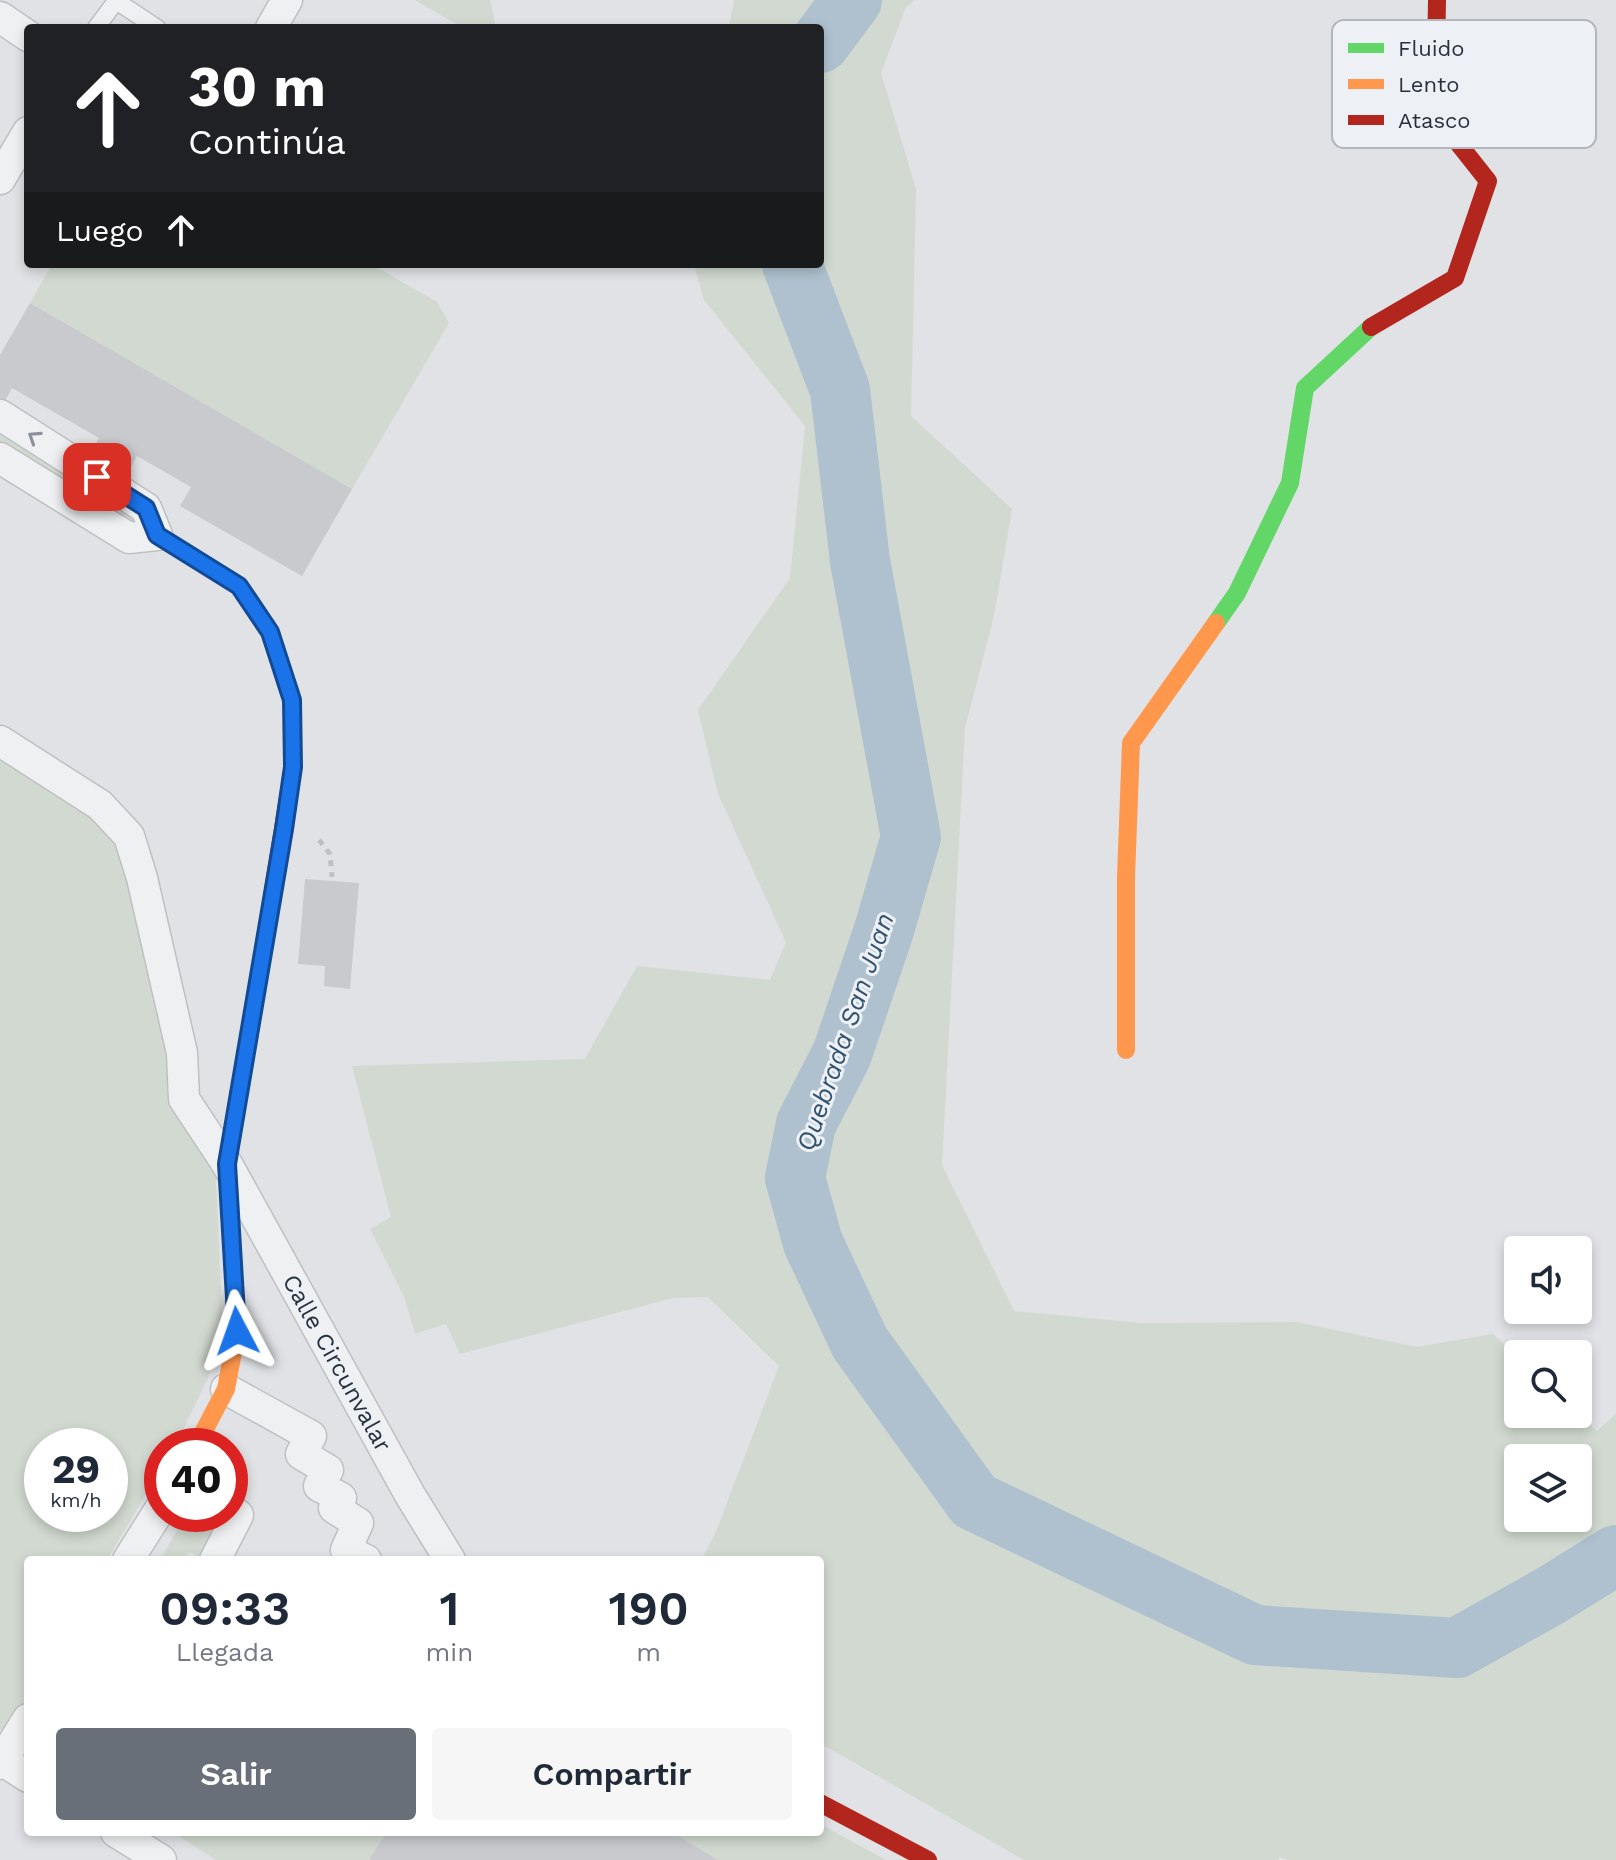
<!DOCTYPE html>
<html lang="es">
<head>
<meta charset="utf-8">
<style>
  body { margin:0; font-family:"Work Sans",sans-serif; background:#f6f6f7; color:#1f2937; height:100vh; display:flex; flex-direction:column; font-size:30px; white-space:nowrap }
  * { box-sizing:border-box; margin:0 }
  p { font-size:26px; color:#747a83 }
  .icon { flex:none; width:44px; height:44px; fill:none; stroke:currentColor; stroke-width:2; stroke-linecap:round; stroke-linejoin:round }
  .map { position:relative; flex:1; overflow:hidden }
  .side { position:absolute; left:24px; top:1556px; width:800px; height:280px; display:flex; flex-direction:column; background:#fff; border-radius:8px; box-shadow:0 4px 12px #0003 }
  .side>* { flex:none }
  .banner { position:absolute; left:24px; top:24px; width:800px; height:244px; border-radius:8px; box-shadow:0 4px 12px #0003; background:#202124; color:#fff; overflow:hidden }
  .buttons { position:absolute; left:1504px; top:1236px; display:grid; gap:16px }
  .buttons a { display:grid; place-items:center; width:88px; height:88px; border-radius:8px; background:#fff; box-shadow:0 4px 12px #0003; font-size:40px }
  .speed { position:absolute; left:24px; top:1428px; display:flex; gap:16px; font-size:40px; font-weight:700; text-align:center }
  .speed>* { display:grid; place-content:center; width:104px; height:104px; border-radius:50%; background:#fff; box-shadow:0 4px 12px #0003; line-height:1 }
  .speed small { font-size:20px; font-weight:400 }
  .speed .limit { border:12px solid #d22; background:#fff; color:#111 }
  .pin { position:absolute; display:grid; place-items:center; width:68px; height:68px; color:#fff; margin:-34px; border-radius:16px; box-shadow:0 4px 12px #0006 }
  .me { position:absolute; width:88px; margin:-44px; rotate:356deg; stroke-linejoin:round; filter:drop-shadow(0 0 6px #0008) }
  .turn { display:flex; align-items:center; gap:28px; height:168px; padding:0 32px; font-size:36px }
  .turn .icon { width:104px; height:104px; stroke-width:2.5 }
  .turn b { display:block; font-size:56px; line-height:68px }
  .then { display:flex; align-items:center; height:76px; padding:0 32px; background:#0003; gap:16px; font-size:30px }
  .eta { display:flex; justify-content:space-evenly; align-items:center; height:136px; text-align:center }
  .eta b { font-size:48px; font-weight:600; line-height:56px }
  .cta { display:flex; gap:16px; margin-top:auto; padding:16px 32px }
  .cta a { flex:1; height:92px; border-radius:8px; background:#686f78; color:#fff; font-size:32px; font-weight:600; line-height:92px; text-align:center }
  .cta a+a { background:#f6f6f7; color:#1f2937 }
  .map>svg:first-child { display:block }
</style>
</head>
<body>
<div class="map">
<svg width="1616" height="1860" viewBox="0 0 1616 1860">
  <rect width="100%" height="100%" fill="#e0e2e5"/>
  <!-- green -->
  <path fill="#d1d9d0" fill-rule="evenodd" d="M415 0H490L496 28H463Z
    M734 0H915L906 7 881 73 916 189 911 416 1012 509 994 616 965 728 942 1165 1014 1311 1142 1323 1296 1322 1417 1347 1493 1334 1518 1357V1414H1578L1597 1431 1616 1414V1860H1291L1279 1857 1278 1860H1024L820 1743V1560H702L717 1529 779 1366 708 1297 673 1298 460 1354 446 1324 415 1334 405 1299 370 1229 391 1217 352 1066 585 1059 637 966 770 980 786 942 718 794 698 710 790 578 805 426 704 300 694 264H820V28H729ZM1518 1458H1578V1518H1518Z
    M52 264H371L437 302 449 323 352 489 30 303Z
    M0 425 140 513 148 530H128L0 449Z
    M0 750 51 783 122 843 215 1161 223 1332 208 1378 177 1442 174 1446H162V1467L107 1560H28V1695L10 1727 0 1730ZM42 1446H110V1514H42Z
    M186 1515 218 1528 201 1558 189 1552 184 1560H160Z
    M820 1824 886 1860H718L672 1832H820Z
    M172 1832H387L369 1860H216Z"/>
  <g fill="none" stroke-linecap="round" stroke-linejoin="round">
    <!-- river -->
    <path stroke="#afc1cf" stroke-width="60" d="M820 43 852 0
      M792 264 840 390 860 561 911 837 884 930 842 1054 806 1124 795 1178 813 1243 860 1343 974 1501 1255 1635 1457 1648 1548 1597 1616 1555"/>
  </g>
  <!-- building -->
  <path fill="#c8cacd" d="M30 303 352 489 302 576 180 506 191 487 137 456 127 474 90 453 99 438 12 388 5 401 0 398V355Z
    M305 879 359 883 350 989 324 986 325 966 298 964Z
    M387 1832H672L718 1860H369Z"/>
  <g fill="none" stroke-linecap="round" stroke-linejoin="round">
    <!-- lane casing -->
    <g stroke="#bec0c3" stroke-width="19">
      <path id="lane" d="M115 0 157 28
        M96 28 116 1"/>
    </g>
    <!-- street casing -->
    <g stroke="#bec0c3" stroke-width="33">
      <path id="street" d="M0 17 28 36
        M271 28 287 0
        M0 179 28 132
        M0 415 146 508 157 535 129 538 0 458
        M0 741 100 805 129 836 142 878 182 1053 184 1099 227 1164 410 1495 450 1560
        M226 1389 311 1436 301 1454 328 1470 319 1486 341 1498 334 1508 358 1523 346 1550 366 1560
        M128 1560 162 1506
        M215 1560 238 1515 230 1512
        M0 1759 28 1777
        M0 1764 28 1719
        M116 1832 161 1860"/>
    </g>
    <!-- path -->
    <path stroke="#bec1c4" stroke-width="5" stroke-dasharray="6 6" stroke-linecap="butt" d="M319 840 330 854 332 877"/>
    <!-- lane -->
    <use href="#lane" stroke="#eff0f2" stroke-width="16"/>
    <!-- street -->
    <use href="#street" stroke="#eff0f2" stroke-width="30"/>
    <!-- fast -->
    <path stroke="#63d668" stroke-width="18" d="M1216 623 1237 593 1290 483 1305 388 1371 327"/>
    <!-- slow -->
    <path stroke="#ff974d" stroke-width="18" d="M1126 1050V877L1131 743 1216 623
      M196 1446 226 1389 237 1331 227 1164 263 952"/>
    <!-- jam -->
    <path stroke="#b3261e" stroke-width="18" d="M1371 327 1455 278 1488 181 1435 114 1437 0
      M157 535 239 586 270 632 292 700 293 767 263 952
      M820 1803 928 1860"/>
  </g>
  <!-- one-way arrows -->
  <defs><path id="oneway-chevron" d="M-2-3.5L2.5 0L-2 3.5" fill="none" stroke-width="1.6" stroke-linecap="round" stroke-linejoin="round" transform="scale(2)"/></defs>
  <use stroke="#8c9098" href="#oneway-chevron" transform="translate(34 437) rotate(-147)"/>
  <g fill="none" stroke-linecap="round" stroke-linejoin="round">
    <!-- route casing -->
    <g stroke="#114b97" stroke-width="20">
      <path id="route" d="M97 477 146 508 157 535 239 586 270 632 292 700 293 767 284 829 227 1164 237 1331"/>
    </g>
    <!-- route -->
    <use href="#route" stroke="#1a73e8" stroke-width="14"/>
  </g>
  <g text-anchor="middle" stroke-width="6" stroke-linejoin="round" paint-order="stroke">
    <!-- street labels -->
    <g font-size="24" fill="#28313d" stroke="#edf1f5">
      <text transform="translate(337 1363) rotate(61)" y="8">Calle Circunvalar</text>
    </g>
    <!-- water labels -->
    <g font-size="26" font-style="italic" fill="#335370" stroke="#edf1f5">
      <text transform="translate(845 1032) rotate(-71)" y="9">Quebrada San Juan</text>
    </g>
  </g>
  <!-- legend -->
  <rect x="1332" y="20" width="264" height="128" rx="12" fill="#edf1f5" stroke="#b2b7be" stroke-width="2"/>
  <rect x="1348" y="43" width="36" height="10" fill="#63d668"/>
  <rect x="1348" y="79" width="36" height="10" fill="#ff974d"/>
  <rect x="1348" y="115" width="36" height="10" fill="#b3261e"/>
  <g font-size="22" fill="#28313d">
    <text x="1398" y="56">Fluido</text>
    <text x="1398" y="92">Lento</text>
    <text x="1398" y="128">Atasco</text>
  </g>
</svg>
<div class="buttons">
<a><svg class="icon" aria-label="sound" viewBox="0 0 24 24"><path d="M4 9h4l5-4v14l-5-4H4zM17 9q2 3 0 6"/></svg></a>
<a><svg class="icon" aria-label="search" viewBox="0 0 24 24"><circle cx="10" cy="10" r="6"/><path d="M15 15l6 6"/></svg></a>
<a><svg class="icon" aria-label="layers" viewBox="0 0 24 24"><path d="M12 4l9 5-9 5-9-5zM3 14l9 5 9-5"/></svg></a>
</div>
<div class="speed"><div>29<small>km/h</small></div><div class="limit">40</div></div>
<div class="pin" style="left:97px;top:477px;background:#d93025"><svg class="icon" aria-label="arrive" viewBox="0 0 24 24"><path d="M6 21V4h12l-3 4 3 4H6"/></svg></div>
<svg class="me" style="left:237px;top:1331px" viewBox="-20 -20 40 40"><path d="M0-17L14 15 0 8-14 15z" fill="#1a73e8" stroke="#fff" stroke-width="4"/></svg>
<div class="banner">
<div class="turn"><svg class="icon" aria-label="ahead" viewBox="0 0 24 24"><path d="M12 20V5M6 11l6-6 6 6"/></svg><div><b>30 m</b>Continúa</div></div>
<div class="then">Luego<svg class="icon" aria-label="ahead" viewBox="0 0 24 24"><path d="M12 20V5M6 11l6-6 6 6"/></svg></div>
</div>
<section class="side">
<div class="eta">
<div><b>09:33</b><p>Llegada</p></div>
<div><b>1</b><p>min</p></div>
<div><b>190</b><p>m</p></div>
</div>
<div class="cta"><a>Salir</a><a>Compartir</a></div>
</section>
</div>
</body>
</html>
